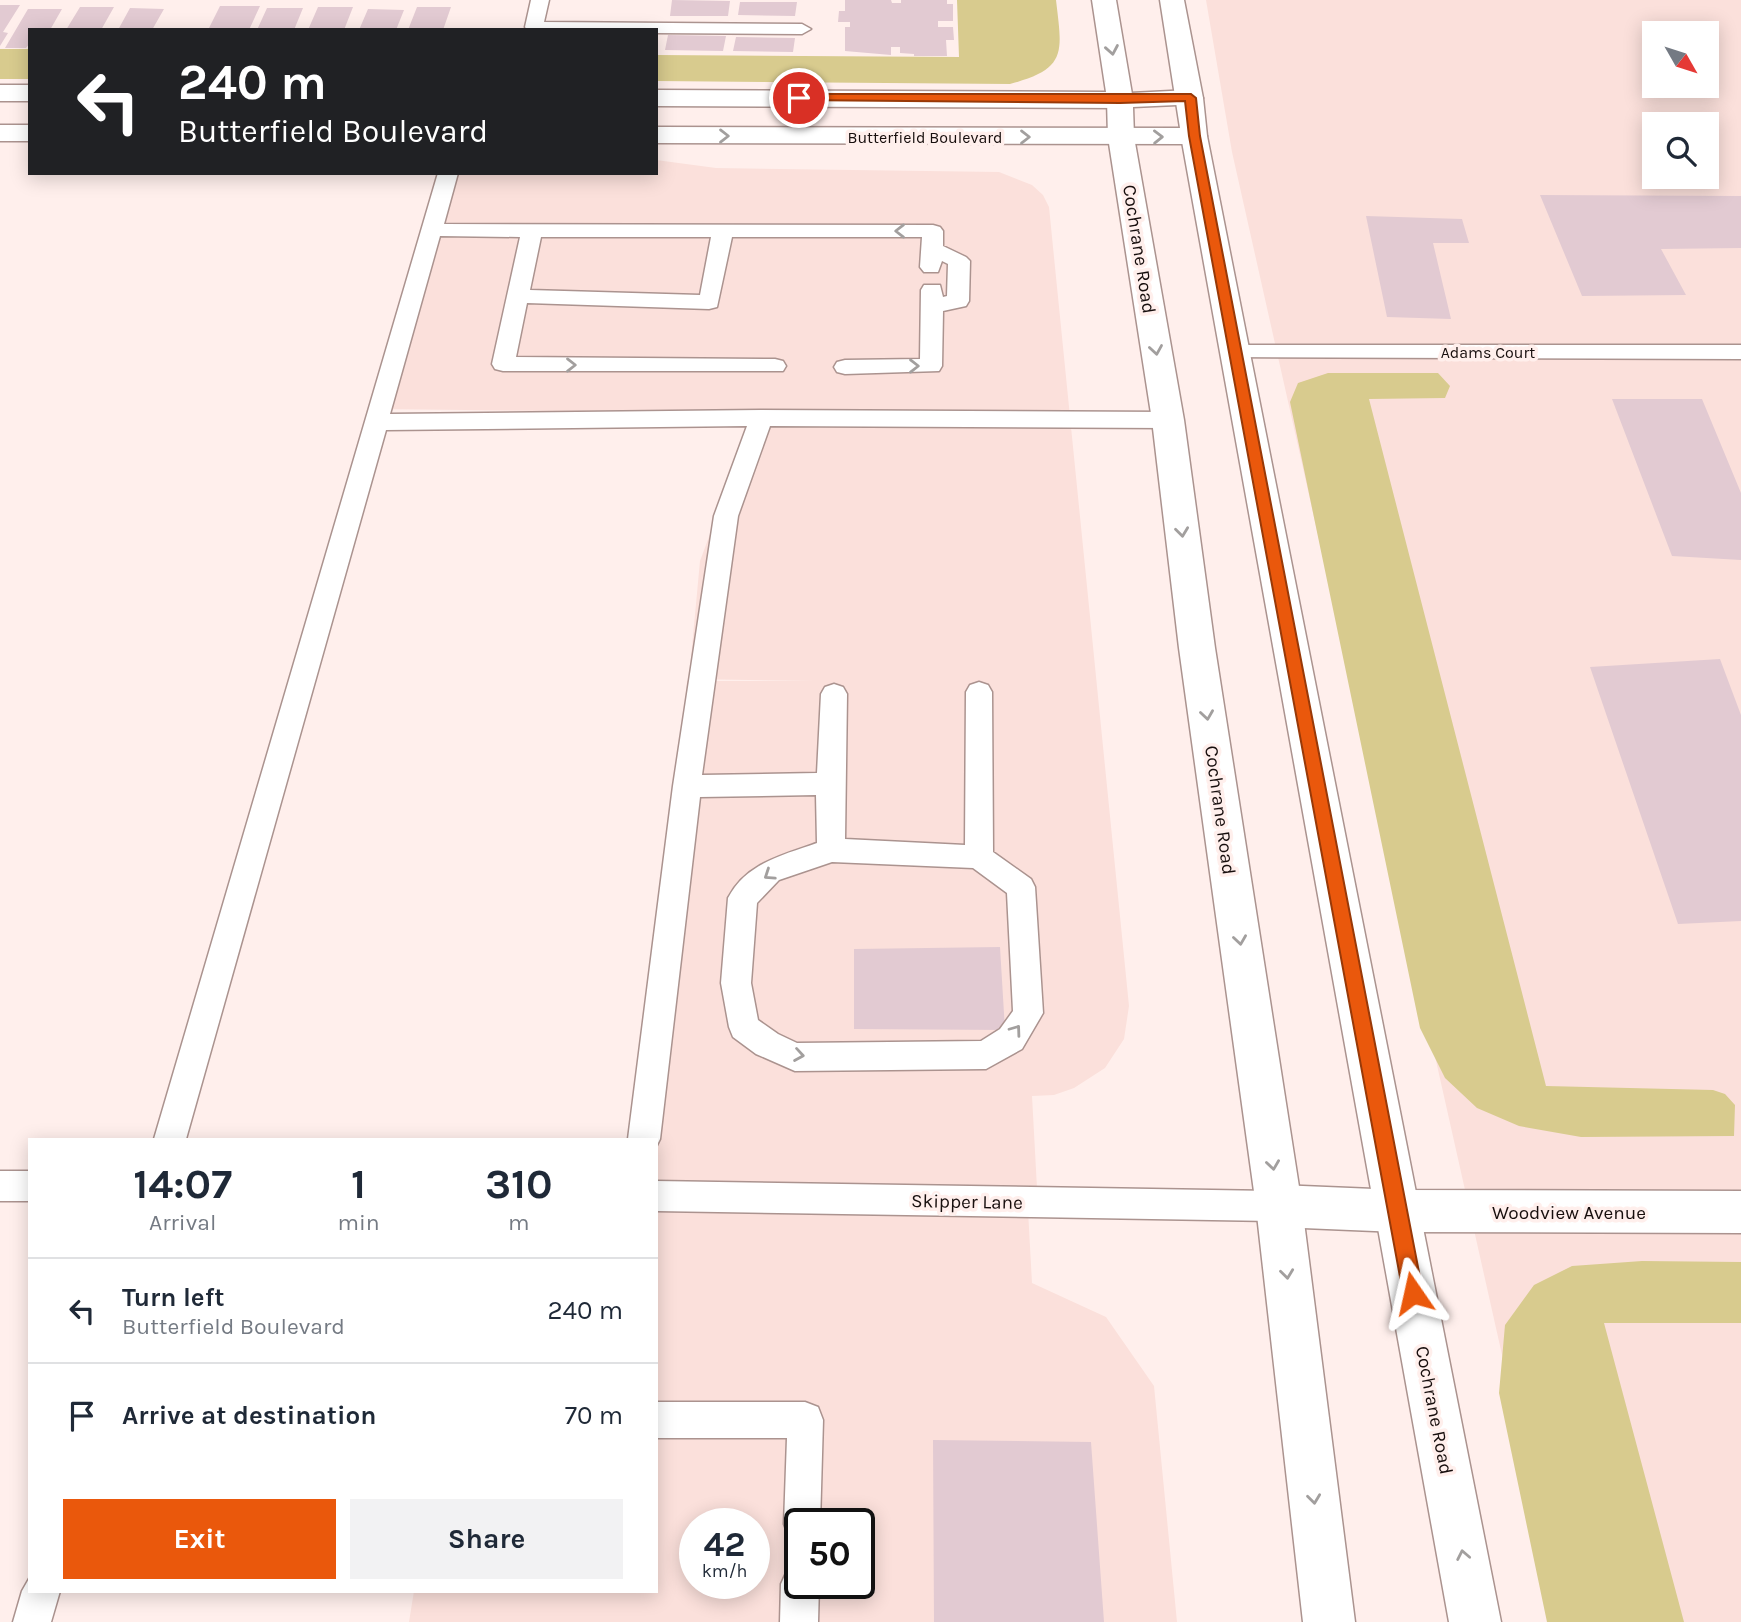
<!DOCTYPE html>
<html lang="en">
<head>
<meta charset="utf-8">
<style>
  body { margin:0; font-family:Karla,sans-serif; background:#f2f2f3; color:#1f2937; height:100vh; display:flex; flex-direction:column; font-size:26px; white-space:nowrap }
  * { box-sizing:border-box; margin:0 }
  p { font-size:23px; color:#747a83 }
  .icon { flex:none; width:38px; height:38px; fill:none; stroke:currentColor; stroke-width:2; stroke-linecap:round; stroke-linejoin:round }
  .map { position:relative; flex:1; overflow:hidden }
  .details { position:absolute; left:28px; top:1138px; width:630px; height:455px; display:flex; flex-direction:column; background:#fff; border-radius:0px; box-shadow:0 4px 18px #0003 }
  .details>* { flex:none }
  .hud { position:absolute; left:28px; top:28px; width:630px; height:147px; border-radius:0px; box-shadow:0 4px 18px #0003; background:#202124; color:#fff; overflow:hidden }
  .needle { width:46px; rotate:129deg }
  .controls { position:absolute; left:1642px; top:21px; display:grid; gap:14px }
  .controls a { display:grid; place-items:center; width:77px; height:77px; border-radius:0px; background:#fff; box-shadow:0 4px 18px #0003; font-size:35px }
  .speed { position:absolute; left:679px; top:1508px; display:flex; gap:14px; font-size:35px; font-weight:700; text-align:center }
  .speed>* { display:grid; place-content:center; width:91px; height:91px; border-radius:50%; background:#fff; box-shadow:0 4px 18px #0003; line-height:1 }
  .speed small { font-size:18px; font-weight:400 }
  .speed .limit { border:4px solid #111; border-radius:10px; background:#fff; color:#111 }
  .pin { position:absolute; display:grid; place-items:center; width:60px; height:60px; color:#fff; margin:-30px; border:4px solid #fff; border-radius:50%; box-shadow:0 2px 7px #0007 }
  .me { position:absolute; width:77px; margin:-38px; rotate:349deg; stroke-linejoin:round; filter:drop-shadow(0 0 5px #0008) }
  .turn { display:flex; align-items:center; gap:24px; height:147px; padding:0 35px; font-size:32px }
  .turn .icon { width:91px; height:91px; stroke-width:2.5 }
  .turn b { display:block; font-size:49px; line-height:60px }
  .eta { display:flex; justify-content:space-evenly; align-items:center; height:119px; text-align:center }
  .eta b { font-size:42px; font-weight:700; line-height:49px }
  .primary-button { display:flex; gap:14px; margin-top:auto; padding:14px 35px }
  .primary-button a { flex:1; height:80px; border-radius:0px; background:#ea580c; color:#fff; font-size:28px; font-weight:700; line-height:80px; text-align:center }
  .primary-button a+a { background:#f2f2f3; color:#1f2937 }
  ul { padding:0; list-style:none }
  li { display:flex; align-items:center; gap:21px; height:105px; padding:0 35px; border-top:2px solid #e0e1e3 }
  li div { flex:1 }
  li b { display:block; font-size:26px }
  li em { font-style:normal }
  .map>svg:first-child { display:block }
</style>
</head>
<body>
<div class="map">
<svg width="1741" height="1622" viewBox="0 0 1741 1622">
  <rect width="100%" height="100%" fill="#ffefec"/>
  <!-- built -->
  <path fill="#fbe0db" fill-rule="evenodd" d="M1206 0H1741V1622H1562L1232 152ZM1654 33H1706V86H1654ZM1654 124H1706V177H1654Z
    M656 160 716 168 999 172 1032 185 1043 195 1049 207 1129 1006 1124 1039 1105 1068 1074 1088 1054 1095 1032 1096 1037 1188 656 1183V1139H645L687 681H814L689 679 700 561 755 413 375 409 442 173H656Z
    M656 1187 1027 1192 1032 1283 1106 1317 1154 1386 1177 1622H409L414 1591H656ZM695 1524H754V1584H695ZM800 1524H859V1584H800Z"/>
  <!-- green -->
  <path fill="#d8cb8e" d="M957 0H1056C1062 52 1068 69 1010 84L656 81V55L959 57Z
    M0 49H30V79H0Z
    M1328 373H1438L1450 386 1445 398 1369 399 1546 1086 1713 1090 1725 1094 1735 1105 1734 1136 1581 1137 1519 1126 1477 1108 1445 1078 1420 1028 1290 402 1298 383Z
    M1642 1261 1741 1262V1323H1604L1684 1622H1547L1499 1393 1505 1325 1534 1285 1572 1266Z"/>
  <!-- building -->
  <path fill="#e2cad2" d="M672 0 730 1 728 16H670Z
    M845 0H891L892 3H901V0H947V4H953V21H938V27H953L954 40H946L947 56H914V54L900 53V47H891V55L845 51V27H850V22H838L839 11H845Z
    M740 2H797L795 16 738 15Z
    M0 5H20L3 32 8 33 0 46Z
    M220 6H260L249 30H208Z
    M80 7H114L101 30H66Z
    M318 7H353L344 30H308Z
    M417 7H451L443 30H408Z
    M130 8 164 9 152 30H118Z
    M267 8H303L294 30H257Z
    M28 9H62L50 30H30V43L26 48H5Z
    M368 9 404 10 396 30H359Z
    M668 35 726 36 723 51 665 50Z
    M736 37 795 38 793 52 733 51Z
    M1540 195 1741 196V248L1661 249 1686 295 1582 296Z
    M1366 216 1462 219 1469 243H1433L1451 319 1387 317Z
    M1612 399H1702L1741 493V560L1672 556Z
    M1720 659 1741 715V921L1678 924 1590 667Z
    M1000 947 1005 1030 854 1029V949Z
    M933 1440 1091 1442 1104 1622H934Z"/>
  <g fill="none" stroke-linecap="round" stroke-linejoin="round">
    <!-- lane casing -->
    <g stroke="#ab938f" stroke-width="3">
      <path id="lane" d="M531 0H549L544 22 802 24 811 29 802 34 656 33V30H527L525 27Z
        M438 173H458L444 224 933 225 940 227 943 231V246L966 257 970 261 969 301 966 306 943 311 942 366 939 371 845 374 837 372 834 367 837 362 845 360 920 359 921 290 924 285H940L943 297 947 296 948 264 942 261 938 272H924L920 267 922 237H732L717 307 709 309 527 303 516 357 775 359 783 361 786 366 783 371H503L495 369 492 364 520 237 440 236 390 414 761 410 1168 412 1176 415 1180 420 1176 425 1168 428 770 426 738 516 702 775 817 773 821 694 825 687 834 684 843 687 847 694 845 839 965 845 966 692 970 685 979 682 988 685 992 692 993 852 1031 879 1035 887 1043 1013 1022 1049 986 1069 795 1071 756 1054 733 1037 729 1027 721 983 728 898C746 863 783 855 817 843L816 795 700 797 660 1139 656 1147V1139H628L673 786 714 516 747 426 386 430 186 1139H154ZM541 237H711L700 295 530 290ZM832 862 973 868 1007 893 1013 1011 1000 1029 981 1041 797 1043 778 1034 758 1020 751 983 757 903 779 880Z
        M1235 345H1741V359L1227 357 1224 352 1227 347Z
        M0 1171H30V1201H0Z
        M656 1181 1279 1191 1291 1195 1295 1206 1291 1217 1279 1221 656 1211Z
        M656 1402H805L818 1407 823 1420 820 1524H800V1542L789 1537 784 1524 787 1438H656Z
        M800 1565V1584H819L818 1622H780L781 1584 787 1571Z
        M30 1577V1591H60L51 1622H13L22 1591Z"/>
    </g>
    <!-- street casing -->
    <g stroke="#ab938f" stroke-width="3">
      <path id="street" d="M1279 1185 1398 1190 1741 1191V1233L1398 1232 1279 1227 1263 1221 1256 1206 1263 1191Z"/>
    </g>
    <!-- secondary casing -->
    <g stroke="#ab938f" stroke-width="3">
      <path id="secondary" d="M1190 90 1199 92 1203 98 1199 104 1133 107 1134 137 1184 420 1215 648 1302 1206 1355 1622H1303L1256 1206 1179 648 1152 420 1108 137 1107 100 1111 94Z
        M1194 128 1203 130 1207 136 1501 1622H1449L1181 136 1185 130Z"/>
    </g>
    <!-- primary casing -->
    <g stroke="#ab938f" stroke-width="3">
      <path id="primary" d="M1092 0H1116L1133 100 1129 106 1120 108 656 106V90L1106 92Z
        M1160 0H1184L1203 98 1207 136 1203 142 1194 144 656 143V127L1180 128Z
        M0 85H30V101H0Z
        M0 125H30V141H0Z"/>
    </g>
    <!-- lane -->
    <use href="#lane" fill="#fff" fill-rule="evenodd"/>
    <!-- street -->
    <use href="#street" fill="#fff" fill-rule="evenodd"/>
    <!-- secondary -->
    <use href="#secondary" fill="#fff" fill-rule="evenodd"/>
    <!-- primary -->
    <use href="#primary" fill="#fff" fill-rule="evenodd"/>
  </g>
  <!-- one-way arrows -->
  <defs><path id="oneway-chevron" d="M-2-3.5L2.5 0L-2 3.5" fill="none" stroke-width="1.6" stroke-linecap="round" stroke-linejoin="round" transform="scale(1.75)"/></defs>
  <g stroke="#a29f9e">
    <use href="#oneway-chevron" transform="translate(1112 50) rotate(80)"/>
    <use href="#oneway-chevron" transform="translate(724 136)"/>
    <use href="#oneway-chevron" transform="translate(1025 137)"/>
    <use href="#oneway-chevron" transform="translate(1158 137) rotate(-1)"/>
    <use href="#oneway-chevron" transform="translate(900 231) rotate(-180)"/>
    <use href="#oneway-chevron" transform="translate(1156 350) rotate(81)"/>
    <use href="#oneway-chevron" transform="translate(571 365)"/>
    <use href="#oneway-chevron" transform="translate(914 366)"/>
    <use href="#oneway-chevron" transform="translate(1182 532) rotate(83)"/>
    <use href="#oneway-chevron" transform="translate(1207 715) rotate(82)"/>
    <use href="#oneway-chevron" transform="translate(769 875) rotate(146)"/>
    <use href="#oneway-chevron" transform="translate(1240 940) rotate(82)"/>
    <use href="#oneway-chevron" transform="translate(1016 1030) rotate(-54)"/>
    <use href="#oneway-chevron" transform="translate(799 1055) rotate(9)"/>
    <use href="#oneway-chevron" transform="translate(1273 1165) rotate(82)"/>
    <use href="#oneway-chevron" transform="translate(1287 1274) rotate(83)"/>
    <use href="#oneway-chevron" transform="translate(1314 1499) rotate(83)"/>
    <use href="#oneway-chevron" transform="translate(1463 1555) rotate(-101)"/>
  </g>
  <!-- route -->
  <path fill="#ea580c" stroke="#983908" stroke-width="2" d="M799 94H1191L1196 98 1200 136 1423 1293 1420 1300 1413 1303 1406 1300 1403 1293 1189 136 1185 101 1120 103 795 100 793 98Z"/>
  <g text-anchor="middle" stroke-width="7" stroke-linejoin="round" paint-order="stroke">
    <!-- far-street labels -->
    <g font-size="16" fill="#170e0d" stroke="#ffefec">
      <text x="925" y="143">Butterfield Boulevard</text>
      <text x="1488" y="358">Adams Court</text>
    </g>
    <!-- street labels -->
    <g font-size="19" fill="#170e0d" stroke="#ffefec">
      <text transform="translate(1140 249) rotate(81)" y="7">Cochrane Road</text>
      <text transform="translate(1221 810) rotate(82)" y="7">Cochrane Road</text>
      <text transform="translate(967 1201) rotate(1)" y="7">Skipper Lane</text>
      <text x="1569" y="1219">Woodview Avenue</text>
      <text transform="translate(1435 1410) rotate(79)" y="7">Cochrane Road</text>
    </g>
  </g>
</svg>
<div class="controls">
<a><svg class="needle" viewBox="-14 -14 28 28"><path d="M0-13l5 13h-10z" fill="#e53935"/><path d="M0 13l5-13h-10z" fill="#747a83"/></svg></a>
<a><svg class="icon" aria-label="search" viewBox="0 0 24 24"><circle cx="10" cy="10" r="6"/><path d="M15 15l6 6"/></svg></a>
</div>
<div class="speed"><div>42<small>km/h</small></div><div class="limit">50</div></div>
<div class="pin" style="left:799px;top:98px;background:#d93025"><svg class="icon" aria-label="arrive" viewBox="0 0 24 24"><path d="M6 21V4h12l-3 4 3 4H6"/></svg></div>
<svg class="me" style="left:1413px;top:1293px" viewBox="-20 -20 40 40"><path d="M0-17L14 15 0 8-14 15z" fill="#ea580c" stroke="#fff" stroke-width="4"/></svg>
<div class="hud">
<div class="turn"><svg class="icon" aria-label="left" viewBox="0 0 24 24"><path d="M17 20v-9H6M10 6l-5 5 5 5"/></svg><div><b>240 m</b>Butterfield Boulevard</div></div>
</div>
<section class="details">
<div class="eta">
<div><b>14:07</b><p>Arrival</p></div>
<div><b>1</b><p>min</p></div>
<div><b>310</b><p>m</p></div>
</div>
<ul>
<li><svg class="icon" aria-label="left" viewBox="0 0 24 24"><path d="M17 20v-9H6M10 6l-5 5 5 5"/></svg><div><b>Turn left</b><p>Butterfield Boulevard</p></div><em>240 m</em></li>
<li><svg class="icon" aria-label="arrive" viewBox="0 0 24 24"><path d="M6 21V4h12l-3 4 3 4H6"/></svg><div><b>Arrive at destination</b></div><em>70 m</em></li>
</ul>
<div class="primary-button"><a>Exit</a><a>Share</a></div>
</section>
</div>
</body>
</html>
